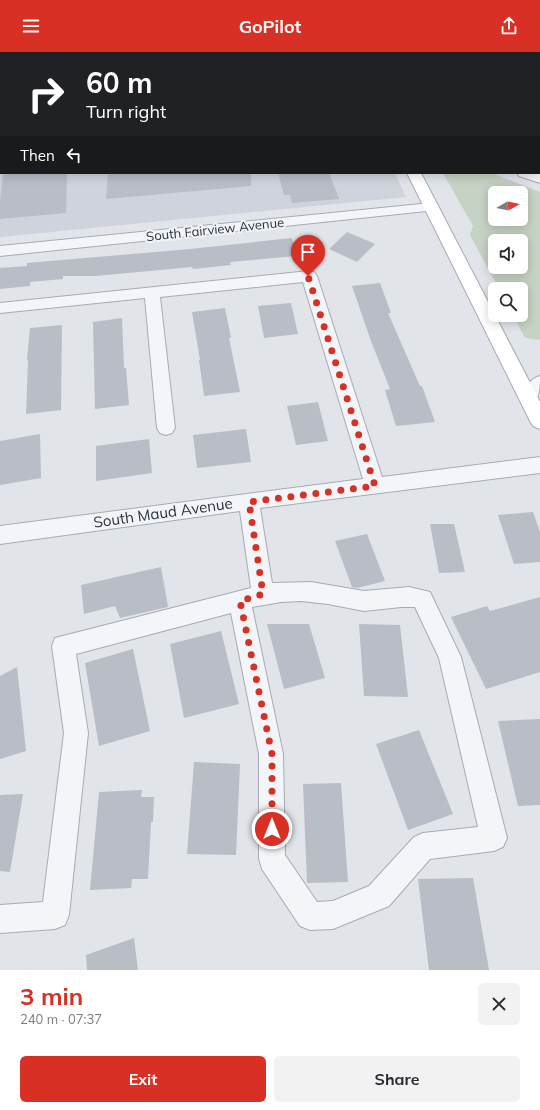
<!DOCTYPE html>
<html lang="en">
<head>
<meta charset="utf-8">
<style>
  body { margin:0; font-family:Mulish,sans-serif; background:#f2f2f3; color:#2b2b33; height:100vh; display:flex; flex-direction:column; font-size:15px; white-space:nowrap }
  * { box-sizing:border-box; margin:0 }
  p { font-size:13px; color:#7c7c81 }
  .icon { flex:none; width:22px; height:22px; fill:none; stroke:currentColor; stroke-width:2; stroke-linecap:round; stroke-linejoin:round }
  .map { position:relative; height:918px; overflow:hidden }
  .sheet { display:flex; flex-direction:column; background:#fff; flex:1 }
  .sheet>* { flex:none }
  .banner { position:absolute; left:0px; top:0px; width:540px; height:122px; box-shadow:0 2px 10px #0003; background:#202124; color:#fff; overflow:hidden }
  .needle { width:26px; rotate:81deg }
  .tools { position:absolute; left:488px; top:134px; display:grid; gap:8px }
  .tools a { display:grid; place-items:center; width:40px; height:40px; border-radius:6px; background:#fff; box-shadow:0 2px 10px #0003; font-size:20px }
  .pin { position:absolute; display:grid; place-items:center; width:34px; height:34px; color:#fff; margin:-41px -17px; border-radius:50% 50% 50% 0; rotate:-45deg; box-shadow:0 0 4px #0007 }
  .pin .icon { rotate:45deg }
  .me { position:absolute; width:44px; margin:-22px; rotate:0deg; stroke-linejoin:round; filter:drop-shadow(0 0 3px #0008) }
  .turn { display:flex; align-items:center; gap:14px; height:84px; padding:0 20px; font-size:18px }
  .turn .icon { width:52px; height:52px; stroke-width:2.5 }
  .turn b { display:block; font-size:28px; line-height:34px }
  .then { display:flex; align-items:center; height:38px; padding:0 20px; background:#0003; gap:8px; font-size:15px }
  .round { display:grid; place-items:center; flex:none; width:42px; height:42px; border-radius:6px; background:#f2f2f3 }
  .head { display:flex; align-items:center; justify-content:space-between; height:68px; padding:0 20px }
  h1 { font-size:24px; font-weight:700; line-height:30px; color:#d93025 }
  .action { display:flex; gap:8px; margin-top:auto; padding:8px 20px }
  .action a { flex:1; height:46px; border-radius:6px; background:#d93025; color:#fff; font-size:16px; font-weight:700; line-height:46px; text-align:center }
  .action a+a { background:#f2f2f3; color:#2b2b33 }
  header { display:flex; justify-content:space-between; align-items:center; height:52px; padding:0 20px; background:#d93025; color:#fff; font-size:18px; font-weight:700 }
  .map>svg:first-child { display:block }
</style>
</head>
<body>
<header><svg class="icon" aria-label="menu" viewBox="0 0 24 24"><path d="M4 6h16M4 12h16M4 18h16"/></svg>GoPilot<svg class="icon" aria-label="share" viewBox="0 0 24 24"><path d="M12 15V3M7 8l5-5 5 5M5 13v7h14v-7"/></svg></header>
<div class="map">
<svg width="540" height="918" viewBox="0 0 540 918">
  <rect width="100%" height="100%" fill="#e1e4e9"/>
  <!-- built -->
  <path fill="#cfd3db" d="M0 0 336 1H1V121H395L406 145 0 185Z"/>
  <!-- green -->
  <path fill="#c6d2c3" fill-rule="evenodd" d="M443 121H492L540 140V286L539 288 525 286 513 263H521V237H499L470 183 473 174ZM495 141H521V167H495ZM495 189H521V215H495Z"/>
  <!-- building -->
  <path fill="#b9bdc6" d="M3 121H67L66 161 0 167V150Z
    M108 121H251V134L106 147Z
    M278 121H329L339 147 292 151 290 143H284Z
    M347 180 375 192 357 210 329 197Z
    M292 186 296 204 230 210 231 213 193 217 192 215 96 224H63V227L30 230V234L0 237V216L27 214V211L190 197Z
    M380 231 391 261H388L420 334H422L435 370 396 374 385 338 390 337 371 289 352 234Z
    M291 251 298 282 264 286 258 254Z
    M225 256 231 286H229L240 340 204 344 199 308H200L192 260Z
    M122 266 124 316H126L129 353 95 357 93 270Z
    M62 273 61 358 26 362 28 308H27L30 276Z
    M318 350 328 389 296 393 287 354Z
    M246 377 251 410 197 416 193 383Z
    M40 382 41 426 0 433V389Z
    M149 387 152 421 96 429V394Z
    M533 460 540 480V510L514 512 498 463Z
    M430 472H454L465 520 439 521Z
    M367 482 385 529 357 536 352 535 335 489Z
    M161 515 168 555 120 566 115 554 84 562 81 533Z
    M540 545V620L486 637 451 565 487 554 490 559Z
    M267 572H309L325 626 284 637Z
    M359 572 400 573 408 645 364 644Z
    M221 579 239 652 184 666 170 592Z
    M133 597 150 679 99 694 85 611Z
    M17 615 26 699 0 707V624Z
    M540 667V753L518 754 498 669Z
    M419 678 453 762 408 778 376 692Z
    M194 710 240 712 236 803 187 802Z
    M341 731 348 830 307 831 303 732Z
    M142 738 141 745H154L153 770H151L148 827H132L131 836 90 838 99 740Z
    M23 742 10 820 0 819V743Z
    M473 826 489 918H429L418 827Z
    M134 886 138 918H87L86 903Z"/>
  <g fill="none" stroke-linecap="round" stroke-linejoin="round">
    <!-- service casing -->
    <g stroke="#a6abb3" stroke-width="2">
      <path id="service" d="M506 0H512L505 1Z
        M539 72H540L539 77Z"/>
    </g>
    <!-- minor casing -->
    <g stroke="#a6abb3" stroke-width="2">
      <path id="minor" d="M517 121 540 122V131L519 124Z
        M431 151 436 152 438 155 436 158 0 204V194Z
        M309 219 314 220 317 224 382 425 540 405V421L260 456 272 531 311 530 364 539 409 535 430 540 461 605 507 786 503 795 494 799 430 807 389 854 333 877 310 878 300 874 262 817 259 807V702L231 561 76 602 88 681 69 863 65 873 55 877 0 881V853L43 850 64 681 52 594 55 586 251 536 240 459 0 492V474L363 427 303 230 160 245 175 376 172 381 166 383 160 381 157 376 145 246 0 261V251ZM301 549 328 552 364 559 401 555H415L439 606 478 775 423 781 414 785 369 834 333 849 317 850 285 803 283 702 252 555 281 550Z
        M540 324C540 337 540 356 522 350L519 345C524 336 531 326 540 324Z"/>
    </g>
    <!-- secondary casing -->
    <g stroke="#a6abb3" stroke-width="2">
      <path id="secondary" d="M347 0H359L360 1H348Z
        M407 121H421L540 350V377L533 374 530 369Z"/>
    </g>
    <!-- service -->
    <use href="#service" fill="#f4f5f8" fill-rule="evenodd"/>
    <!-- minor -->
    <use href="#minor" fill="#f4f5f8" fill-rule="evenodd"/>
    <!-- secondary -->
    <use href="#secondary" fill="#fff" fill-rule="evenodd"/>
  </g>
  <g fill="none" stroke-linecap="round" stroke-linejoin="round">
    <!-- route -->
    <path stroke="#d93025" stroke-width="7" stroke-dasharray="0 12.6" d="M272 777V702L240 549 263 542 249 450 375 434 308 224"/>
  </g>
  <g text-anchor="middle" stroke-width="4" stroke-linejoin="round" paint-order="stroke">
    <!-- far-street labels -->
    <g font-size="13" fill="#2a3240" stroke="#f1f3f7">
      <text transform="translate(215 177) rotate(-6)" y="5">South Fairview Avenue</text>
    </g>
    <!-- street labels -->
    <g font-size="15" fill="#2a3240" stroke="#f1f3f7">
      <text transform="translate(163 461) rotate(-8)" y="5">South Maud Avenue</text>
    </g>
  </g>
</svg>
<div class="tools">
<a><svg class="needle" viewBox="-14 -14 28 28"><path d="M0-13l5 13h-10z" fill="#e53935"/><path d="M0 13l5-13h-10z" fill="#7c7c81"/></svg></a>
<a><svg class="icon" aria-label="sound" viewBox="0 0 24 24"><path d="M4 9h4l5-4v14l-5-4H4zM17 9q2 3 0 6"/></svg></a>
<a><svg class="icon" aria-label="search" viewBox="0 0 24 24"><circle cx="10" cy="10" r="6"/><path d="M15 15l6 6"/></svg></a>
</div>
<div class="pin" style="left:308px;top:224px;background:#d93025"><svg class="icon" aria-label="arrive" viewBox="0 0 24 24"><path d="M6 21V4h12l-3 4 3 4H6"/></svg></div>
<svg class="me" style="left:272px;top:777px" viewBox="-20 -20 40 40"><circle r="17" fill="#d93025" stroke="#fff" stroke-width="3"/><path d="M0-11L8 9 0 5-8 9z" fill="#fff"/></svg>
<div class="banner">
<div class="turn"><svg class="icon" aria-label="right" viewBox="0 0 24 24"><path d="M7 20v-9h11M14 6l5 5-5 5"/></svg><div><b>60 m</b>Turn right</div></div>
<div class="then">Then<svg class="icon" aria-label="left" viewBox="0 0 24 24"><path d="M17 20v-9H6M10 6l-5 5 5 5"/></svg></div>
</div>
</div>
<section class="sheet">
<div class="head"><div><h1>3 min</h1><p>240 m · 07:37</p></div><a class="round"><svg class="icon" aria-label="close" viewBox="0 0 24 24"><path d="M6 6l12 12M18 6L6 18"/></svg></a></div>
<div class="action"><a>Exit</a><a>Share</a></div>
</section>
</body>
</html>
